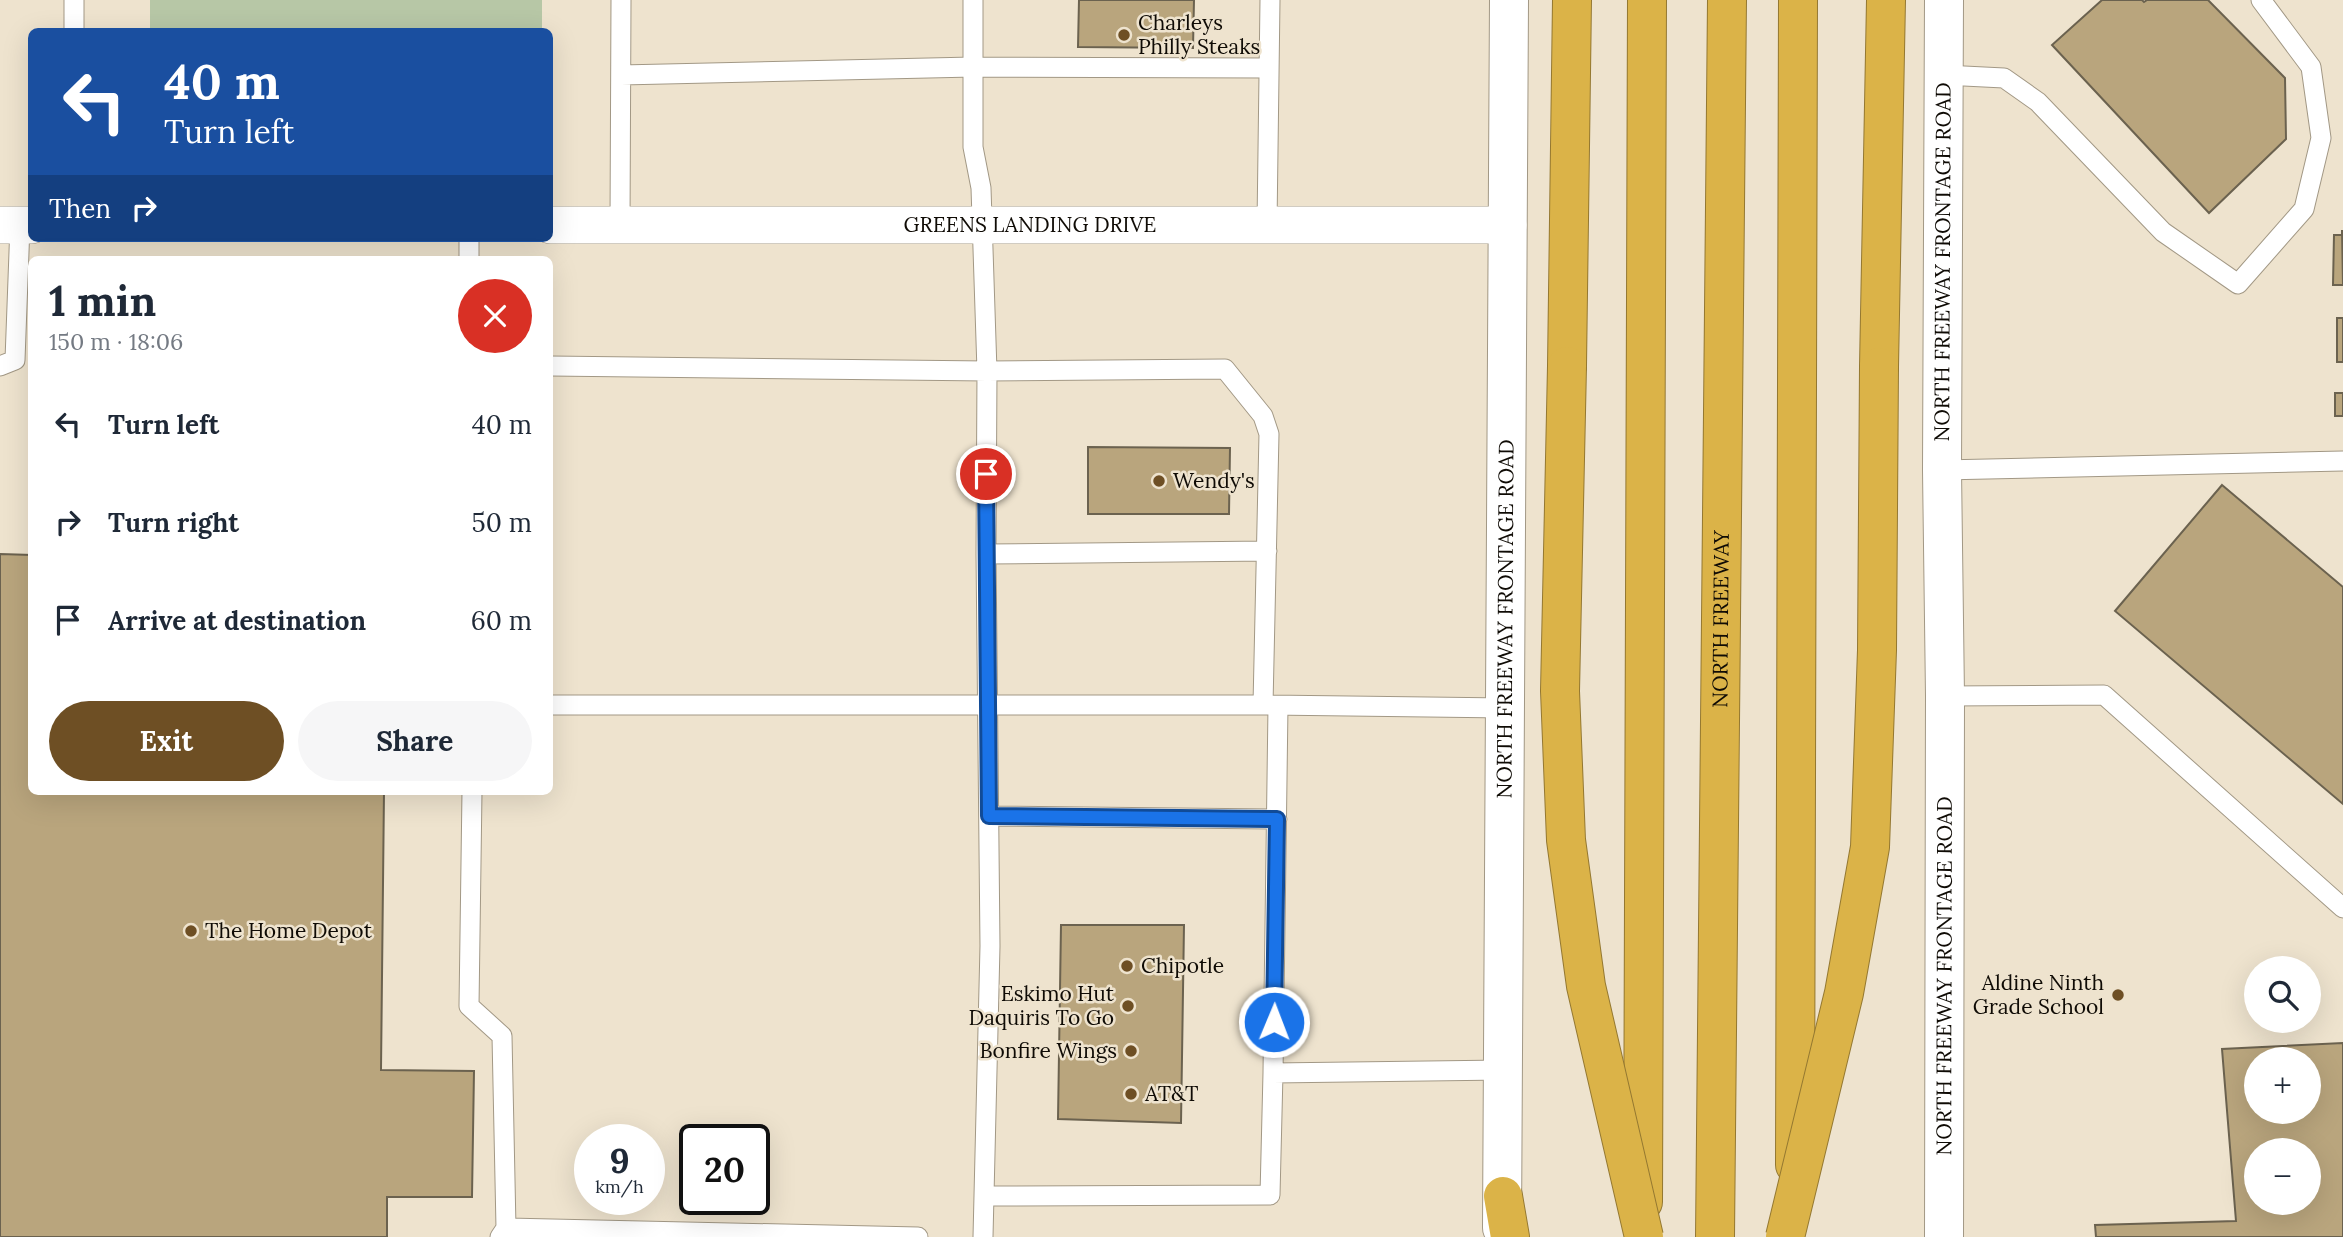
<!DOCTYPE html>
<html lang="en">
<head>
<meta charset="utf-8">
<style>
  body { margin:0; font-family:Lora,serif; background:#f6f6f7; color:#1f2937; height:100vh; display:flex; flex-direction:column; font-size:26px; white-space:nowrap }
  * { box-sizing:border-box; margin:0 }
  p { font-size:23px; color:#747a83 }
  .icon { flex:none; width:38px; height:38px; fill:none; stroke:currentColor; stroke-width:2; stroke-linecap:round; stroke-linejoin:round }
  .map { position:relative; flex:1; overflow:hidden }
  .side { position:absolute; left:28px; top:256px; width:525px; height:539px; display:flex; flex-direction:column; background:#fff; border-radius:10px; box-shadow:0 7px 28px #0002 }
  .side>* { flex:none }
  .hud { position:absolute; left:28px; top:28px; width:525px; height:214px; border-radius:10px; box-shadow:0 7px 28px #0002; background:#1a4fa0; color:#fff; overflow:hidden }
  .controls { position:absolute; left:2244px; top:956px; display:grid; gap:14px }
  .controls a { display:grid; place-items:center; width:77px; height:77px; border-radius:50%; background:#fff; box-shadow:0 7px 28px #0002; font-size:35px }
  .speed { position:absolute; left:574px; top:1124px; display:flex; gap:14px; font-size:35px; font-weight:700; text-align:center }
  .speed>* { display:grid; place-content:center; width:91px; height:91px; border-radius:50%; background:#fff; box-shadow:0 7px 28px #0002; line-height:1 }
  .speed small { font-size:18px; font-weight:400 }
  .speed .limit { border:4px solid #111; border-radius:10px; background:#fff; color:#111 }
  .pin { position:absolute; display:grid; place-items:center; width:60px; height:60px; color:#fff; margin:-30px; border:4px solid #fff; border-radius:50%; box-shadow:0 2px 7px #0007 }
  .me { position:absolute; width:77px; margin:-38px; rotate:1deg; stroke-linejoin:round; filter:drop-shadow(0 0 5px #0008) }
  .turn { display:flex; align-items:center; gap:24px; height:147px; padding:0 21px; font-size:32px }
  .turn .icon { width:91px; height:91px; stroke-width:2.5 }
  .turn b { display:block; font-size:49px; line-height:60px }
  .then { display:flex; align-items:center; height:66px; padding:0 21px; background:#0003; gap:14px; font-size:26px }
  .round { display:grid; place-items:center; flex:none; width:74px; height:74px; border-radius:37px; background:#f6f6f7 }
  .summary { display:flex; align-items:center; justify-content:space-between; height:119px; padding:0 21px }
  h1 { font-size:42px; font-weight:700; line-height:52px }
  .cta { display:flex; gap:14px; margin-top:auto; padding:14px 21px }
  .cta a { flex:1; height:80px; border-radius:42px; background:#6e4f24; color:#fff; font-size:28px; font-weight:700; line-height:80px; text-align:center }
  .cta a+a { background:#f6f6f7; color:#1f2937 }
  ul { padding:0; list-style:none }
  li { display:flex; align-items:center; gap:21px; height:98px; padding:0 21px }
  li div { flex:1 }
  li b { display:block; font-size:26px }
  li em { font-style:normal }
  .map>svg:first-child { display:block }
</style>
</head>
<body>
<div class="map">
<svg width="2343" height="1237" viewBox="0 0 2343 1237">
  <rect width="100%" height="100%" fill="#eee3ce"/>
  <!-- green -->
  <path fill="#b7c7a6" d="M150 0H542V31H150Z"/>
  <!-- building -->
  <path fill="#b9a57d" stroke="#6b624f" stroke-width="2" fill-rule="evenodd" d="M1079 0H1194L1193 48 1078 47Z
    M2102 0H2142L2144 2 2147 0H2208L2285 78 2286 139 2209 213 2052 45Z
    M2342 230 2343 285H2333L2334 235H2342Z
    M2337 318H2343V362H2337Z
    M2335 393H2343V416H2335Z
    M1088 447 1230 448 1229 514H1088Z
    M2222 485 2343 587V804L2115 611Z
    M0 554 32 555V791H384L381 1070 474 1071 472 1197H387V1237H0Z
    M1061 925H1184L1181 1123 1058 1119Z
    M2343 1043V1237H2096L2095 1225 2236 1221 2222 1049ZM2256 1059H2308V1111H2256ZM2256 1150H2308V1202H2256Z"/>
  <g fill="none" stroke-linecap="round" stroke-linejoin="round">
    <!-- service casing -->
    <g stroke="#a29885" stroke-width="21">
      <path id="service" d="M973 0V147L981 188 987 371 986 554 990 946 983 1237
        M74 32V0
        M621 75 973 67 1269 68
        M1944 75 2004 78 2038 102 2163 232 2238 284 2304 209 2321 138 2311 67 2261 0
        M620 225 621 0
        M1267 225 1270 0
        M469 238V259
        M0 366 15 360 20 225
        M550 366 987 371 1225 369 1263 416 1269 434 1263 705
        M1942 470 2343 461
        M986 554 1267 551
        M1945 696 2104 695 2343 908
        M550 705H1263L1506 708
        M1278 706 1273 1073 1504 1070
        M472 791 469 1006 502 1036 506 1228 500 1237
        M989 816 1277 819
        M984 1196 1270 1195 1273 1073
        M506 1228 918 1237"/>
    </g>
    <!-- minor casing -->
    <g stroke="#a29885" stroke-width="38">
      <g id="minor">
        <path d="M0 225H32"/>
        <path id="s1" d="M550 225H1508"/>
      </g>
    </g>
    <!-- secondary casing -->
    <g stroke="#a29885" stroke-width="40">
      <g id="secondary">
        <path id="s2" d="M1502 1228 1509 0"/>
        <path id="s3" d="M1944 1237 1945 696 1942 470 1944 0"/>
      </g>
    </g>
    <!-- motorway casing -->
    <g stroke="#947831" stroke-width="40">
      <g id="motorway">
        <path d="M1567 366 1572 0"/>
        <path d="M1879 367 1886 0"/>
        <path d="M1795 1165 1798 0"/>
        <path d="M1503 1196 1510 1237"/>
        <path d="M1643 1202 1647 0"/>
        <path id="s4" d="M1715 1237 1727 0"/>
      </g>
    </g>
    <!-- service -->
    <use href="#service" stroke="#fff" stroke-width="19"/>
    <!-- minor -->
    <use href="#minor" stroke="#fff" stroke-width="37"/>
    <!-- secondary -->
    <use href="#secondary" stroke="#fff" stroke-width="38"/>
    <!-- motorway -->
    <use href="#motorway" stroke="#dbb348" stroke-width="38"/>
    <!-- motorway-bridge casing -->
    <g stroke="#947831" stroke-width="40" stroke-linecap="butt">
      <path id="motorway-bridge" d="M1567 366 1560 691 1566 840 1586 986 1644 1237
        M1785 1237 1844 993 1870 847 1877 650 1879 367"/>
    </g>
    <!-- motorway-bridge -->
    <use href="#motorway-bridge" stroke="#dbb348" stroke-width="38"/>
  </g>
  <g fill="none" stroke-linecap="round" stroke-linejoin="round">
    <!-- route casing -->
    <g stroke="#114b97" stroke-width="18">
      <path id="route" d="M986 474 989 816 1277 819 1274 1022"/>
    </g>
    <!-- route -->
    <use href="#route" stroke="#1a73e8" stroke-width="12"/>
  </g>
  <!-- markers -->
  <g fill="#6e4f24" stroke="#eee3ce" stroke-width="2.5">
    <circle cx="1124" cy="35" r="7"/>
    <circle cx="1159" cy="481" r="7"/>
    <circle cx="191" cy="931" r="7"/>
    <circle cx="1127" cy="966" r="7"/>
    <circle cx="2118" cy="995" r="7"/>
    <circle cx="1128" cy="1006" r="7"/>
    <circle cx="1131" cy="1051" r="7"/>
    <circle cx="1131" cy="1094" r="7"/>
  </g>
  <g text-anchor="middle" stroke-width="5" stroke-linejoin="round" paint-order="stroke">
    <!-- poi labels -->
    <g font-size="21" fill="#0f0b05" stroke="#eee3ce" text-anchor="start">
      <text x="1138" y="30">Charleys<tspan x="1138" dy="24">Philly Steaks</tspan></text>
      <text x="1173" y="488">Wendy's</text>
      <text x="205" y="938">The Home Depot</text>
      <text x="1141" y="973">Chipotle</text>
      <text x="2104" y="990" text-anchor="end">Aldine Ninth<tspan x="2104" dy="24">Grade School</tspan></text>
      <text x="1114" y="1001" text-anchor="end">Eskimo Hut<tspan x="1114" dy="24">Daquiris To Go</tspan></text>
      <text x="1117" y="1058" text-anchor="end">Bonfire Wings</text>
      <text x="1145" y="1101">AT&amp;T</text>
    </g>
    <!-- street labels -->
    <g font-size="21" fill="#0f0b05" stroke="#eee3ce">
      <text dy="7" stroke="none"><textPath href="#s1" startOffset="480">GREENS LANDING DRIVE</textPath></text>
      <text dy="7" stroke="none"><textPath href="#s3" startOffset="975">NORTH FREEWAY FRONTAGE ROAD</textPath></text>
      <text dy="7" stroke="none"><textPath href="#s2" startOffset="609">NORTH FREEWAY FRONTAGE ROAD</textPath></text>
      <text dy="7" stroke="none"><textPath href="#s4" startOffset="618">NORTH FREEWAY</textPath></text>
      <text dy="7" stroke="none"><textPath href="#s3" startOffset="261">NORTH FREEWAY FRONTAGE ROAD</textPath></text>
    </g>
  </g>
</svg>
<div class="controls">
<a><svg class="icon" aria-label="search" viewBox="0 0 24 24"><circle cx="10" cy="10" r="6"/><path d="M15 15l6 6"/></svg></a>
<a>+</a>
<a>−</a>
</div>
<div class="speed"><div>9<small>km/h</small></div><div class="limit">20</div></div>
<div class="pin" style="left:986px;top:474px;background:#d93025"><svg class="icon" aria-label="arrive" viewBox="0 0 24 24"><path d="M6 21V4h12l-3 4 3 4H6"/></svg></div>
<svg class="me" style="left:1274px;top:1022px" viewBox="-20 -20 40 40"><circle r="17" fill="#1a73e8" stroke="#fff" stroke-width="3"/><path d="M0-11L8 9 0 5-8 9z" fill="#fff"/></svg>
<div class="hud">
<div class="turn"><svg class="icon" aria-label="left" viewBox="0 0 24 24"><path d="M17 20v-9H6M10 6l-5 5 5 5"/></svg><div><b>40 m</b>Turn left</div></div>
<div class="then">Then<svg class="icon" aria-label="right" viewBox="0 0 24 24"><path d="M7 20v-9h11M14 6l5 5-5 5"/></svg></div>
</div>
<section class="side">
<div class="summary"><div><h1>1 min</h1><p>150 m · 18:06</p></div><a class="round" style="background:#d93025;color:#fff"><svg class="icon" aria-label="close" viewBox="0 0 24 24"><path d="M6 6l12 12M18 6L6 18"/></svg></a></div>
<ul>
<li><svg class="icon" aria-label="left" viewBox="0 0 24 24"><path d="M17 20v-9H6M10 6l-5 5 5 5"/></svg><div><b>Turn left</b></div><em>40 m</em></li>
<li><svg class="icon" aria-label="right" viewBox="0 0 24 24"><path d="M7 20v-9h11M14 6l5 5-5 5"/></svg><div><b>Turn right</b></div><em>50 m</em></li>
<li><svg class="icon" aria-label="arrive" viewBox="0 0 24 24"><path d="M6 21V4h12l-3 4 3 4H6"/></svg><div><b>Arrive at destination</b></div><em>60 m</em></li>
</ul>
<div class="cta"><a>Exit</a><a>Share</a></div>
</section>
</div>
</body>
</html>
